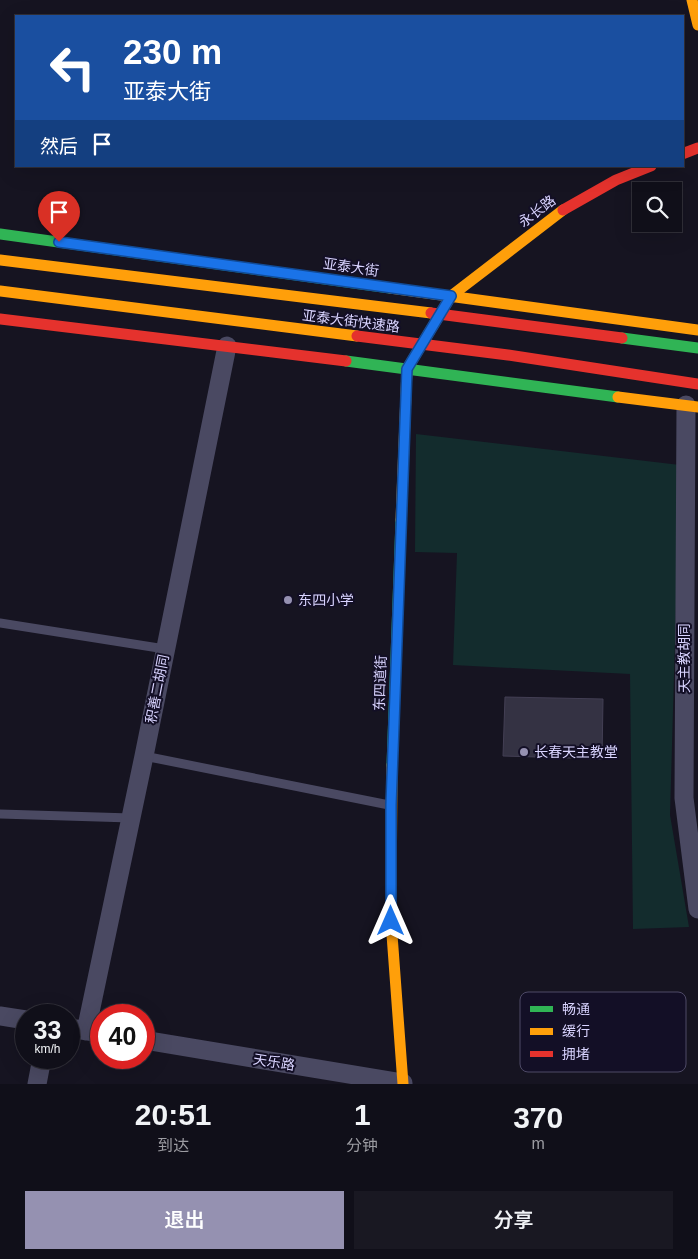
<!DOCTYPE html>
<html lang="zh">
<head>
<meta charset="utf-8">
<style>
  body { margin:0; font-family:Helvetica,"Noto Sans SC",sans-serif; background:#191822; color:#f1f3f6; height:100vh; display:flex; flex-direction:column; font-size:19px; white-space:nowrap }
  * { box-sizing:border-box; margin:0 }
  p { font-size:16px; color:#9c9ca2 }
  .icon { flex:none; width:28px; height:28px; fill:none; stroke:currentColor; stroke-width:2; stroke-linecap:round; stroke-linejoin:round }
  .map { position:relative; height:1084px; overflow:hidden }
  .sheet { display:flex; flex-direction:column; background:#100f19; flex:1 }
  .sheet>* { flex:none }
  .banner { position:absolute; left:15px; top:15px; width:669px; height:152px; border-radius:0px; box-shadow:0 5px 20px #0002,0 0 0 1px #302f38; background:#1a4fa0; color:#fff; overflow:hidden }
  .tools { position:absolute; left:632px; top:182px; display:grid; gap:10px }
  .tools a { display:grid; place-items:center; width:50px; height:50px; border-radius:0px; background:#100f19; box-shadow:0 5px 20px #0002,0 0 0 1px #302f38; font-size:25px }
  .speed { position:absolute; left:15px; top:1004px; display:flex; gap:10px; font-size:25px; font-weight:700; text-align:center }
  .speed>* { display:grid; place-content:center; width:65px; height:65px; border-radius:50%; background:#100f19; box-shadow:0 5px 20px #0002,0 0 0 1px #302f38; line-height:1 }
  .speed small { font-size:12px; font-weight:400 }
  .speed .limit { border:8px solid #d22; background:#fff; color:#111 }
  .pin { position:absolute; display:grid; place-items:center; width:42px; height:42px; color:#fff; margin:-51px -21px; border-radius:50% 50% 50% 0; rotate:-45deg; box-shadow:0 0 5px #0007 }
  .pin .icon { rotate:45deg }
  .me { position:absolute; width:55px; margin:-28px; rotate:0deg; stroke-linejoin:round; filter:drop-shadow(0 0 4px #0008) }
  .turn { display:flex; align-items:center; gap:18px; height:105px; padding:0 25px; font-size:22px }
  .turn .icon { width:65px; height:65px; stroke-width:2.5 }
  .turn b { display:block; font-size:35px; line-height:42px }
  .then { display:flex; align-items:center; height:48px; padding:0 25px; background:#0003; gap:10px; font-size:19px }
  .eta { display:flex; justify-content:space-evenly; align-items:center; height:85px; text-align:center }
  .eta b { font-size:30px; font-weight:600; line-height:35px }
  .cta { display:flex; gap:10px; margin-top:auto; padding:10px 25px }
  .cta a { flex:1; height:58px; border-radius:0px; background:#9591b1; color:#fff; font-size:20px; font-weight:600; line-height:58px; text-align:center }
  .cta a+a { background:#191822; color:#f1f3f6 }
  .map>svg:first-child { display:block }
</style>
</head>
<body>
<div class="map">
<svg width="698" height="1084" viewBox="0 0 698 1084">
  <rect width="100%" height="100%" fill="#161421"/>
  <!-- green -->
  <path fill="#132c2d" d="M416 434 680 465 670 815 689 927 633 929 630 674 453 665 457 553 415 552Z"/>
  <!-- building -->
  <path fill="#343243" stroke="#433f54" d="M505 697 603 699 602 759 503 756Z"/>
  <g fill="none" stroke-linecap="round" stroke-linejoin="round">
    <!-- lane -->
    <path stroke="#4a4962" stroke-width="9" d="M0 623 165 649
      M144 756 389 805
      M0 814 131 818"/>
    <!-- street -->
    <path stroke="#4a4962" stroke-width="19" d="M686 405 684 798 698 909
      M0 1016 26 1020
      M69 1028 101 1033
      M86 1031 144 756 227 346
      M144 1040 403 1083
      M37 1084 42 1058"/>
    <!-- fast -->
    <path stroke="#30b455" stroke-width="11" d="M0 234 390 288
      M346 361 618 397
      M392 765 401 520"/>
    <!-- slow -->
    <path stroke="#ff9f0a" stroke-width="11" d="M692 0 698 25
      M390 288 698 330
      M618 397 698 407
      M401 520 407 369 451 296 563 210
      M392 765 391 921 403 1084"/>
    <!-- jam -->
    <path stroke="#e5322d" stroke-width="11" d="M682 154 698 148
      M563 210 616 180 651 166
      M0 319 346 361"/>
    <!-- fast-bridge -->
    <path stroke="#30b455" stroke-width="11" d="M622 338 698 348"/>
    <!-- slow-bridge -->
    <path stroke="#ff9f0a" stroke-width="11" d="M0 260 431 313
      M0 291 357 336"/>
    <!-- jam-bridge -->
    <path stroke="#e5322d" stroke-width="11" d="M431 313 622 338
      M357 336 508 355 698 384"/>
  </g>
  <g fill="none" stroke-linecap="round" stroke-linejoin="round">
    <!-- route casing -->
    <g stroke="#114b97" stroke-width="12">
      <path id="route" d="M59 242 451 296 407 369 391 805V921"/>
    </g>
    <!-- route -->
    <use href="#route" stroke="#1a73e8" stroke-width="9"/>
  </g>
  <!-- markers -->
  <g fill="#9591b1" stroke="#130f26" stroke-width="2">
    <circle cx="288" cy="600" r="5"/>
    <circle cx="524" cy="752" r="5"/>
  </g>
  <g text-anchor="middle" stroke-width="4" stroke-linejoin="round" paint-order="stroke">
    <!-- street labels -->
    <g font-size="14" fill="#d9d4ff" stroke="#130f26">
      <text transform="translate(537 211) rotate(-37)" y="5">永长路</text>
      <text transform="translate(351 267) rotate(8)" y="5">亚泰大街</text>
      <text transform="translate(351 321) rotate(7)" y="5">亚泰大街快速路</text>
      <text transform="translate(684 658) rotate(-90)" y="5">天主教胡同</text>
      <text transform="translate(380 683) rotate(-88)" y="5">东四道街</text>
      <text transform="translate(157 689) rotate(-79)" y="5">积善二胡同</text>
      <text transform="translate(274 1062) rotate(9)" y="5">天乐路</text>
    </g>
    <!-- poi labels -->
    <g font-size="14" fill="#d9d4ff" stroke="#130f26" text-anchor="start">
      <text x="298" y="605">东四小学</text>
      <text x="534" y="757">长春天主教堂</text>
    </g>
  </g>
  <!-- legend -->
  <rect x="520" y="992" width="166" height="80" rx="8" fill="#130f26" stroke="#4e4a67" stroke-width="1"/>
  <rect x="530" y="1006" width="23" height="6" fill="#30b455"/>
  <rect x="530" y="1028" width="23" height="7" fill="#ff9f0a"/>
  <rect x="530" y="1051" width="23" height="6" fill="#e5322d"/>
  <g font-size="14" fill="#d9d4ff">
    <text x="562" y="1014">畅通</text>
    <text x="562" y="1036">缓行</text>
    <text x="562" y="1059">拥堵</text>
  </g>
</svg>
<div class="tools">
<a><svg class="icon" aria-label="search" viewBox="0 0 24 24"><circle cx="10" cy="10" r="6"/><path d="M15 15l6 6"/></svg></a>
</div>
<div class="speed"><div>33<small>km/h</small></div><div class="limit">40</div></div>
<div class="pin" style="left:59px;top:242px;background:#d93025"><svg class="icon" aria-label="arrive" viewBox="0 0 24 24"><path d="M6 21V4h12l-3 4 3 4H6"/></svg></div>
<svg class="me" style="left:391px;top:921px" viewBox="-20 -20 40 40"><path d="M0-17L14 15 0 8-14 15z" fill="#1a73e8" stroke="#fff" stroke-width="4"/></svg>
<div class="banner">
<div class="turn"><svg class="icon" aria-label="left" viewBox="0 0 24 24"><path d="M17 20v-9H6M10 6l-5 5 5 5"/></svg><div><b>230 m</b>亚泰大街</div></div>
<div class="then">然后<svg class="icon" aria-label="arrive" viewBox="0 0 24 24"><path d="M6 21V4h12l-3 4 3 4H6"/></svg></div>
</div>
</div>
<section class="sheet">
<div class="eta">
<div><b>20:51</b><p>到达</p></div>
<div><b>1</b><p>分钟</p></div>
<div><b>370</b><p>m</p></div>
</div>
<div class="cta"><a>退出</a><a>分享</a></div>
</section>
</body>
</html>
